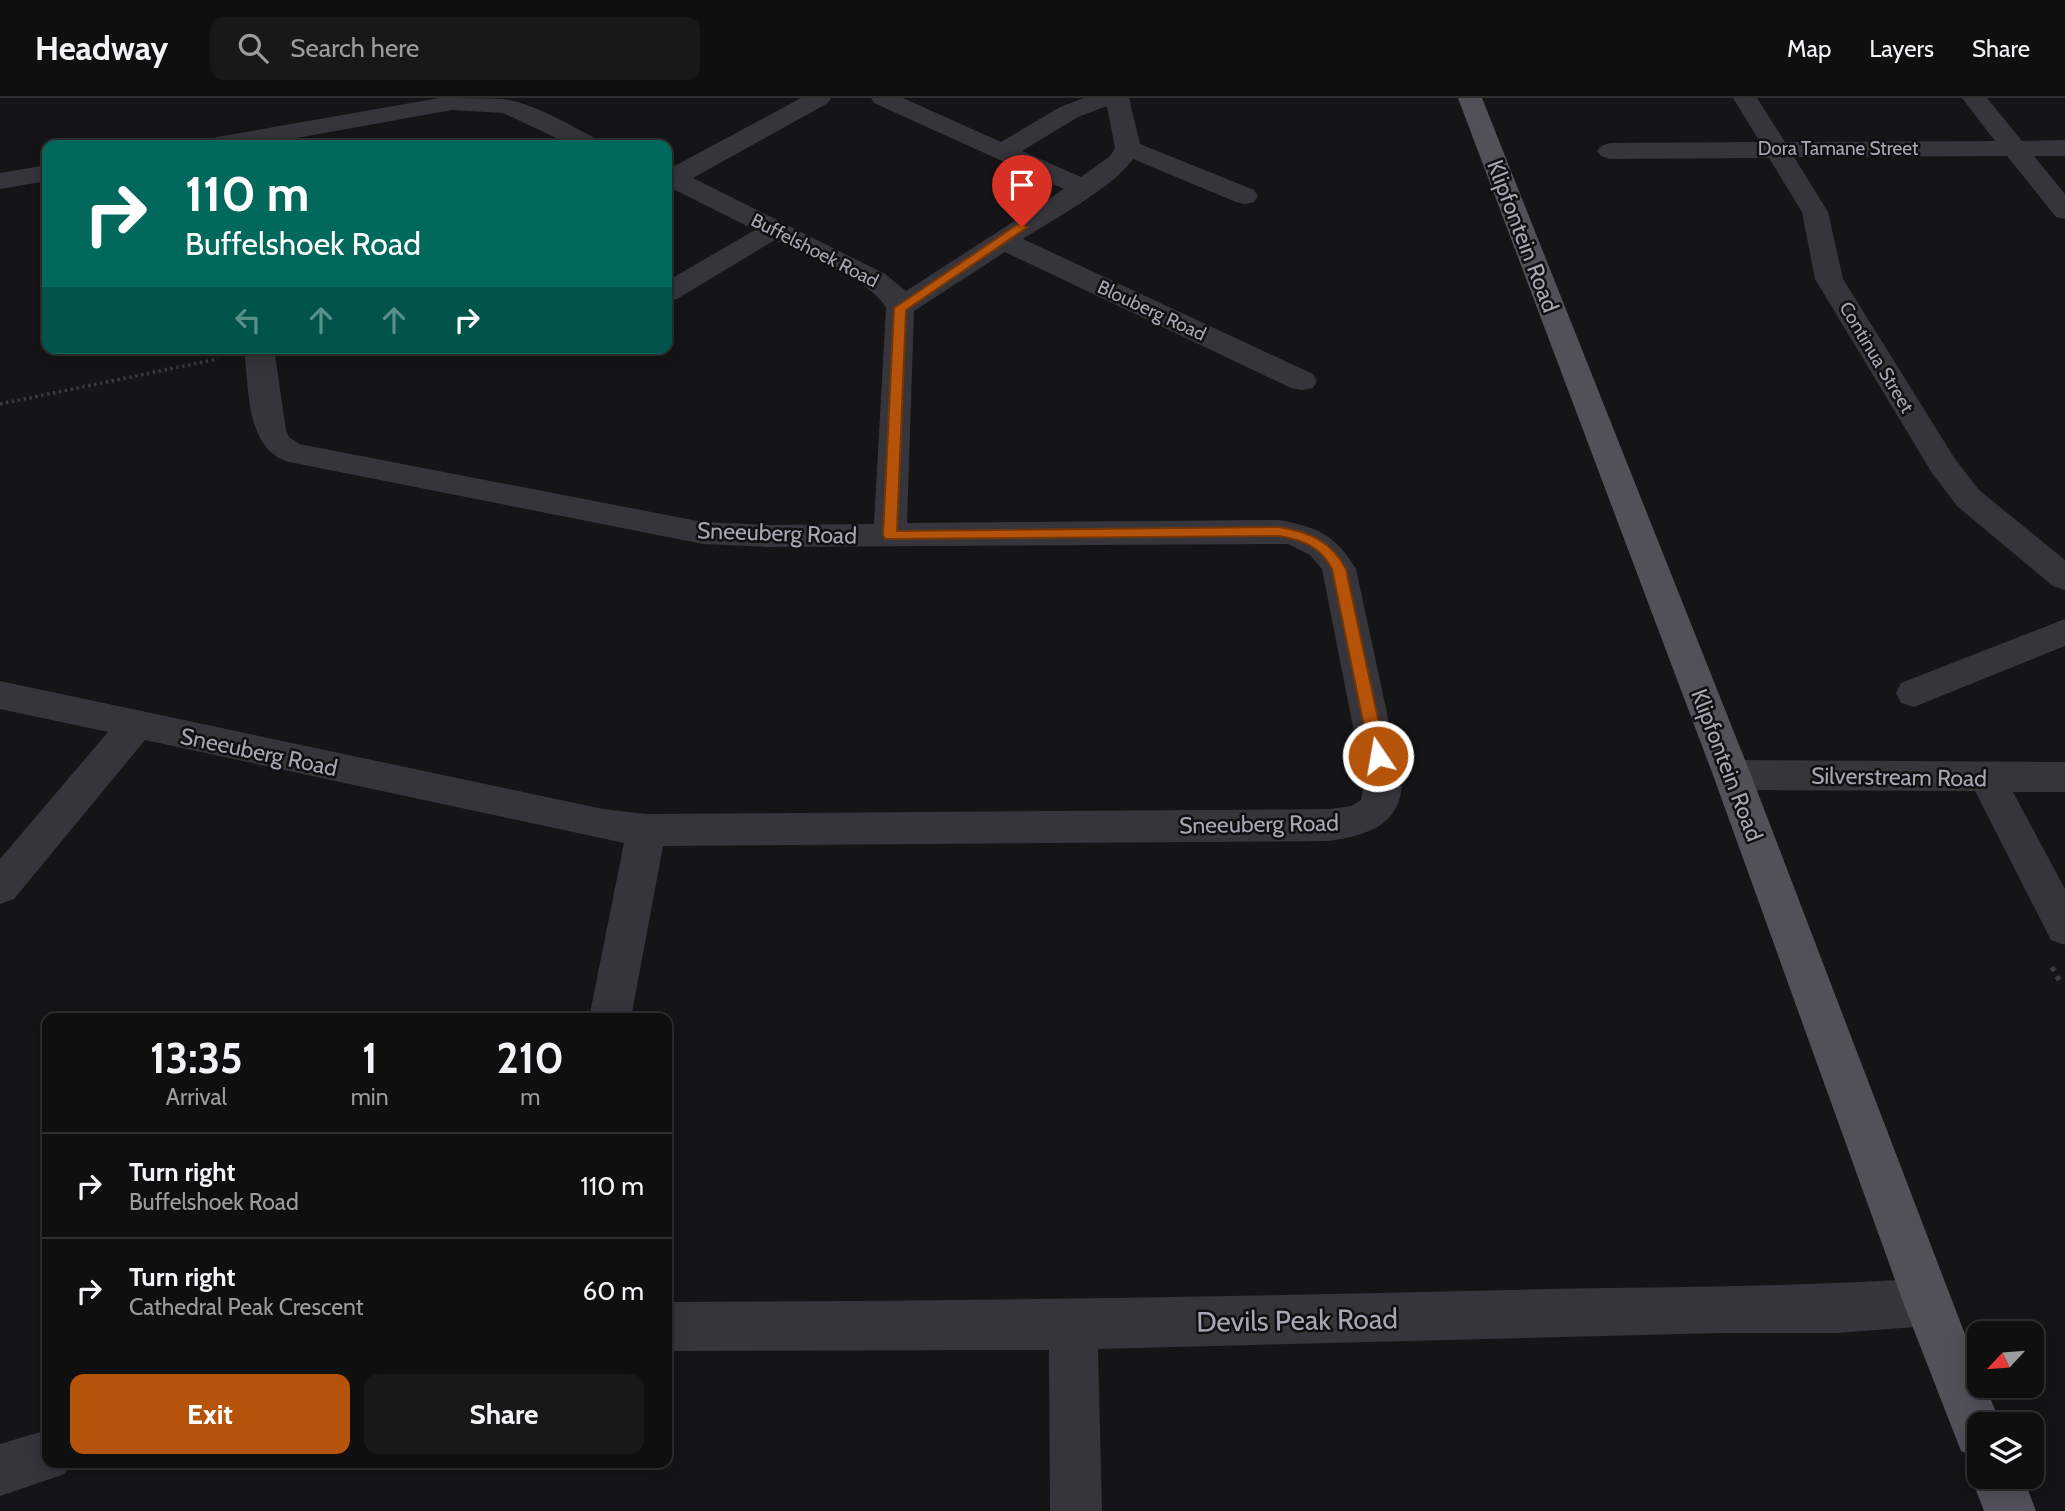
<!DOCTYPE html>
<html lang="en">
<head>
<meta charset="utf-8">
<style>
  body { margin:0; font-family:Cabin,sans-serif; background:#191819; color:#f1f3f6; height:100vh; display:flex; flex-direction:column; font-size:26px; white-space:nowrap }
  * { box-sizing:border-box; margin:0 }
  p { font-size:23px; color:#9c9c9f }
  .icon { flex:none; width:38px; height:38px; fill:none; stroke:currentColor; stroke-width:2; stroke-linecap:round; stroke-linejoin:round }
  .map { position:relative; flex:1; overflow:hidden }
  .side { position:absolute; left:42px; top:915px; width:630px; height:455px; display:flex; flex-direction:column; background:#100f10; border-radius:14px; box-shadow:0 4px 18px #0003,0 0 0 2px #302f30 }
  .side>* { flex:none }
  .hud { position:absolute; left:42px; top:42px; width:630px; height:214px; border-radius:14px; box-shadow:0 4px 18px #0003,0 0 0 2px #302f30; background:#00695c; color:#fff; overflow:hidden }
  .needle { width:46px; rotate:244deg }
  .controls { position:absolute; left:1967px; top:1223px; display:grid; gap:14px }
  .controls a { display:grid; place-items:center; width:77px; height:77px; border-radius:14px; background:#100f10; box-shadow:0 4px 18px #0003,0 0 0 2px #302f30; font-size:35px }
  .pin { position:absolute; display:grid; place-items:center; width:60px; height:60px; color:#fff; margin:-72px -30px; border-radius:50% 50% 50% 0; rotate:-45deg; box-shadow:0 0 7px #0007 }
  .pin .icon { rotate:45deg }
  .me { position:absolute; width:77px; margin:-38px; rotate:348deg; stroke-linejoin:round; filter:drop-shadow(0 0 5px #0008) }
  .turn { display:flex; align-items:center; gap:24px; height:147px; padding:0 28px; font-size:32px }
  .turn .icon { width:91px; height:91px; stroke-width:2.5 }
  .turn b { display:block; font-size:49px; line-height:60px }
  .lanes { display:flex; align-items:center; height:66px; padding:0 28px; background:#0003; justify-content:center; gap:35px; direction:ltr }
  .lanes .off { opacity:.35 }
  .eta { display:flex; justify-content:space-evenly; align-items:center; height:119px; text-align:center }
  .eta b { font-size:42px; font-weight:800; line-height:49px }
  .primary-button { display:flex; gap:14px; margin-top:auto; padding:14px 28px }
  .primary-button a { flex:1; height:80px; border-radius:14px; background:#b45309; color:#fff; font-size:28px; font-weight:800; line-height:80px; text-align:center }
  .primary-button a+a { background:#191819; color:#f1f3f6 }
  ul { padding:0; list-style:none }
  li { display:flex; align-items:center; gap:21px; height:105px; padding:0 28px; border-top:2px solid #302f30 }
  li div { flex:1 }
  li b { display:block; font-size:26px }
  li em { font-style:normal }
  header { display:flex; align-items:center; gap:42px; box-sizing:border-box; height:98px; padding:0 35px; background:#100f10; border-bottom:2px solid #302f30 }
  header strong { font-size:33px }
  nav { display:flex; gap:38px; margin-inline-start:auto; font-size:24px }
  .search { width:490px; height:63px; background:#191819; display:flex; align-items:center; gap:18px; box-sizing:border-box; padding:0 24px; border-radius:14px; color:#9c9c9f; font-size:26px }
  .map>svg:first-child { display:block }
</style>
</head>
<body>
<header>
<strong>Headway</strong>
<div class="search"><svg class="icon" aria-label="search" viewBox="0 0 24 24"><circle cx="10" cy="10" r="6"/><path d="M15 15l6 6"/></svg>Search here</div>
<nav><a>Map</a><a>Layers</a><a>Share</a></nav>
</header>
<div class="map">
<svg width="2065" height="1413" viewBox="0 0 2065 1413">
  <rect width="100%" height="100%" fill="#151416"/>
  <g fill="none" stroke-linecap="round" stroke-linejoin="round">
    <!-- path-far1 -->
    <path stroke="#3b3c42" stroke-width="3.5" stroke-dasharray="2.5 3.5" stroke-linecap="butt" d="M0 306 218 261"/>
    <!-- path -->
    <path stroke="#3b3c42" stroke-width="5" stroke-dasharray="4.5 6" stroke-linecap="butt" d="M2052 869 2060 884"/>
    <!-- minor -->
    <path fill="#36353b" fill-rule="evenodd" d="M439 0C460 0 483 0 504 1 538 7 568 26 598 42L602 47H571L503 15 452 12 258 47H204L208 42 217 39Z
      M801 0H831L828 5 693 80 885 176 906 193 1064 91 874 5 871 0H903L1001 44 1060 9 1084 0H1129L1140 46 1254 92 1258 98 1254 104 1245 106 1236 104 1133 61C1114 89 1052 122 1023 141L1313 276 1317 283 1313 290 1302 292 1291 290 1005 154 914 213 907 425 1279 422C1317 429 1336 437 1356 471L1402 685C1400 728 1367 737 1330 743L663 748 631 920H589L624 745 145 642 14 801 0 806V761L108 634 0 611V583L603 711 646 716 1330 711 1351 708 1361 702 1364 685 1322 471 1310 457 1288 446 767 449 703 446 289 364C245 352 249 288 244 250H274L286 332 289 339 299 346 703 424 767 427 874 426 886 210C874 184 803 156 775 142L677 201 667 203V183L755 132 667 88V72ZM1107 8 1115 50 1110 58 1081 79 1022 53 1078 19Z
      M1733 0H1757L1785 44 1995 43 1962 0H1987L2022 43 2065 42V58H2034L2065 96V121L2056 119 2007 58 1794 59 1828 114 1843 181 1955 361 1979 392 2065 462V492L2053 488 1957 408 1932 375 1815 181 1802 114 1769 60 1610 61 1601 58 1597 53 1601 48 1610 45 1760 44Z
      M47 67V83L0 91V75Z
      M2065 521V548L1914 609 1901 605 1896 595 1901 585Z
      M1732 662 2065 664V694H2013L2065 791V847L2051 842 1975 693 1732 692 1719 688 1713 677 1719 666Z
      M1927 1180 1944 1187 1951 1204 1944 1221 1927 1228 1837 1235H1720L1098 1251 1102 1413H1050L1049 1252 667 1253V1204C948 1203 1228 1199 1509 1192 1648 1188 1788 1190 1927 1180Z
      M47 1332V1365H70L65 1376 0 1398V1346Z"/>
    <!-- major -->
    <path fill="#52515a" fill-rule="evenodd" d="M1458 0H1482L1751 677 1979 1273V1288H1985L2001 1326H1979V1379H2023L2036 1413H1984L1971 1379 1979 1361 1961 1353 1903 1204 1713 677Z"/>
  </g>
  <!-- route -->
  <path fill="#b45309" stroke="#753606" stroke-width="2" d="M1018 126 1028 129 906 212 897 433 1279 429C1310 434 1331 443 1346 471L1386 658 1383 663H1372L1370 658 1332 471C1321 449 1303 442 1279 438L885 441 883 437 894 210Z"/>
  <g text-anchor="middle" stroke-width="5" stroke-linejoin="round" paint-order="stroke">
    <!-- far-street labels -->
    <g font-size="19" fill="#a6a7b6" stroke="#100f11">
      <text x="1838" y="57">Dora Tamane Street</text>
      <text transform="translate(815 152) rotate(27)" y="7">Buffelshoek Road</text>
      <text transform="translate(1152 212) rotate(25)" y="7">Blouberg Road</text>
      <text transform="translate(1877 259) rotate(59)" y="7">Continua Street</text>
    </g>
    <!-- street labels -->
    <g font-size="23" fill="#a6a7b6" stroke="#100f11">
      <text transform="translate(1523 138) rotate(69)" y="8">Klipfontein Road</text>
      <text transform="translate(777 435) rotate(2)" y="8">Sneeuberg Road</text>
      <text transform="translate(259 654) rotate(12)" y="8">Sneeuberg Road</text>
      <text transform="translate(1727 667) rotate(69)" y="8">Klipfontein Road</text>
      <text transform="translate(1899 679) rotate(1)" y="8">Silverstream Road</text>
      <text transform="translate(1259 726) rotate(-1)" y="8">Sneeuberg Road</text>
    </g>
    <!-- near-street labels -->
    <g font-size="28" fill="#a6a7b6" stroke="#100f11">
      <text transform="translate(1297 1222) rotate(-1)" y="10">Devils Peak Road</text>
    </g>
  </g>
</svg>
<div class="controls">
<a><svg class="needle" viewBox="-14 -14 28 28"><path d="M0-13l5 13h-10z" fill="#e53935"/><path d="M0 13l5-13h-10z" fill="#9c9c9f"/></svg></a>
<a><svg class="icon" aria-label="layers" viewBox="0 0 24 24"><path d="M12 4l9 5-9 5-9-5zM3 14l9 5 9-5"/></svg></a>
</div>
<div class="pin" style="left:1022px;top:129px;background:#d93025"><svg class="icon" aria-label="arrive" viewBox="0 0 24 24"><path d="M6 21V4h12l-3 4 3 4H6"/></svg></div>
<svg class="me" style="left:1378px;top:658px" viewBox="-20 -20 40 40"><circle r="17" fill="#b45309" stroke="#fff" stroke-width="3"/><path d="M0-11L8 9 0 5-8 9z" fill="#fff"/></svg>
<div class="hud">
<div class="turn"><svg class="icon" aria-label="right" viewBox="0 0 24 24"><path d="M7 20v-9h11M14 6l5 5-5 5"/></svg><div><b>110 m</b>Buffelshoek Road</div></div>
<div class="lanes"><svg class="icon off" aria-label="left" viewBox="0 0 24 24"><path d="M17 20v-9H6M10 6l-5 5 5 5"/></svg><svg class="icon off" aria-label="ahead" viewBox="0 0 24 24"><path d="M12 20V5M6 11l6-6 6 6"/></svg><svg class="icon off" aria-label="ahead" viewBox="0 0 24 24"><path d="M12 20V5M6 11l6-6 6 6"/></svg><svg class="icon" aria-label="right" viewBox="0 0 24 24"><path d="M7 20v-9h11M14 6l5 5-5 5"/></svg></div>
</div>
<section class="side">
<div class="eta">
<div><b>13:35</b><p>Arrival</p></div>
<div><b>1</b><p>min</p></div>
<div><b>210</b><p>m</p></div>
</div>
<ul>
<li><svg class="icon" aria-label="right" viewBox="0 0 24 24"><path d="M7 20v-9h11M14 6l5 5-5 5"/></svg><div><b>Turn right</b><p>Buffelshoek Road</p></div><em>110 m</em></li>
<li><svg class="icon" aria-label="right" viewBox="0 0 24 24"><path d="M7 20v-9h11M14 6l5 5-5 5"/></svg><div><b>Turn right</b><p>Cathedral Peak Crescent</p></div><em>60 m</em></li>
</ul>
<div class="primary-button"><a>Exit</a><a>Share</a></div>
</section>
</div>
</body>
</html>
